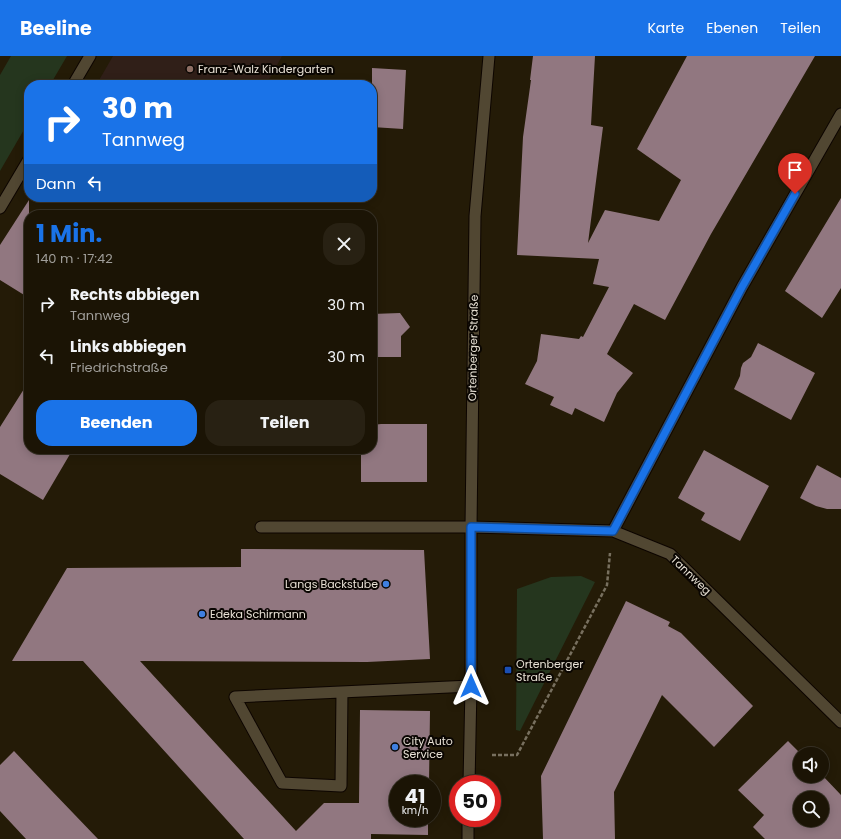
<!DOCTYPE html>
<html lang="de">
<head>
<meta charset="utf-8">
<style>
  body { margin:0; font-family:Poppins,sans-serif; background:#282113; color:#f1f3f6; height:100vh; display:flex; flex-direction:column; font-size:15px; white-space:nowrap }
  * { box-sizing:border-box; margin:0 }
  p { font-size:13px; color:#a09e9a }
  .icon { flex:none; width:22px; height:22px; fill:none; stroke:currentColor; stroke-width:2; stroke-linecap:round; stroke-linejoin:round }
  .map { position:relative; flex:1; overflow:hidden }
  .panel { position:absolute; left:24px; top:154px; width:353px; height:244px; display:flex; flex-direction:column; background:#1b1405; border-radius:16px; box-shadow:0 2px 10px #0003,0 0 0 1px #393327 }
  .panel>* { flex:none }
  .hud { position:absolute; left:24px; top:24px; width:353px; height:122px; border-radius:16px; box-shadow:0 2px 10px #0003,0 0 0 1px #393327; background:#1a73e8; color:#fff; overflow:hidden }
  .tools { position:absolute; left:793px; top:691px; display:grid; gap:8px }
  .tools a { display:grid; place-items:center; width:36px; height:36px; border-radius:50%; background:#1b1405; box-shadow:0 2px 10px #0003,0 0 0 1px #393327; font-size:20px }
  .speed { position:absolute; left:389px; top:719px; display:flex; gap:8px; font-size:20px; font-weight:700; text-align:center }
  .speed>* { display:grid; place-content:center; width:52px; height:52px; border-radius:50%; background:#1b1405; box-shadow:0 2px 10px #0003,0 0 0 1px #393327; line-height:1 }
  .speed small { font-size:10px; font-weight:400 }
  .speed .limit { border:6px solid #d22; background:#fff; color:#111 }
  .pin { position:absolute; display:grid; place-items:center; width:34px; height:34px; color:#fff; margin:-41px -17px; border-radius:50% 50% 50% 0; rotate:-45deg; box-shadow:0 0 4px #0007 }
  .pin .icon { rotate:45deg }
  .me { position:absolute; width:44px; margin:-22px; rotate:0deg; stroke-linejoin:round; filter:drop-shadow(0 0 3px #0008) }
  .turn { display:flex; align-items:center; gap:14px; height:84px; padding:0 12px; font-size:18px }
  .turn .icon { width:52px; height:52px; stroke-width:2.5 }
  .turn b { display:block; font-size:28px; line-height:34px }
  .then { display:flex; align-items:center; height:38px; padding:0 12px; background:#0003; gap:8px; font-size:15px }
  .round { display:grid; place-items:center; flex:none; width:42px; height:42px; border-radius:16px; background:#282113 }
  .overview { display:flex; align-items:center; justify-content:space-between; height:68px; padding:0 12px }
  h1 { font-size:24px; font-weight:700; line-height:30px; color:#1a73e8 }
  .button { display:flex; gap:8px; margin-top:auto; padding:8px 12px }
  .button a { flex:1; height:46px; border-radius:16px; background:#1a73e8; color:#fff; font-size:16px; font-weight:700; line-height:46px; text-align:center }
  .button a+a { background:#282113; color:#f1f3f6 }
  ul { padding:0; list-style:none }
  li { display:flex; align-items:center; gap:12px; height:52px; padding:0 12px }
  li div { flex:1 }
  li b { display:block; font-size:15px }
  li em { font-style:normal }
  header { display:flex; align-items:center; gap:24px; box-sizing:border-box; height:56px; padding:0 20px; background:#1a73e8; color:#fff }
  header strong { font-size:19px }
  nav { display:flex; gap:22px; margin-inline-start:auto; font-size:14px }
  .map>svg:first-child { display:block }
</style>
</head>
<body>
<header>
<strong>Beeline</strong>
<nav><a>Karte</a><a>Ebenen</a><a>Teilen</a></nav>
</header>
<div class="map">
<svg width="841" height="783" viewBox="0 0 841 783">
  <rect width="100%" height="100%" fill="#241b07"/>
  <!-- education -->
  <path fill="#301f18" d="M113 0H282L266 29H103L98 26Z"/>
  <!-- green -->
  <path fill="#25361e" d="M11 0H67L50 29H29V65L0 115V19Z
    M581 520 595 526 520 675 516 674 517 533 551 521Z"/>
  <!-- building -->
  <path fill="#917780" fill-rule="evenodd" d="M533 0H595L591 69 603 71 588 187 605 154 659 165 681 124 637 93 687 0H815L711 178 665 264 634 248 607 298 633 317 617 337 604 366 575 352 572 359 550 349 554 341 525 328 537 305 541 278 579 283 581 280 583 281 609 231 593 228 599 203 517 199 523 81 531 24H530Z
    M372 12 406 14 403 73 372 71Z
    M841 142V232L822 262 785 235Z
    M29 144V242L0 224V189Z
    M400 257 410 271 401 280V301H372V258Z
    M758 287 815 317 791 364 734 333 740 320 741 312 743 307 751 301Z
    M29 325V393H73L43 444 0 418V371Z
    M381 368H427V426H361V393H372V369Z
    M704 394 769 430 740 485 701 464 705 457 678 442Z
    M817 409 841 422V453H827L816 450 800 442Z
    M241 493 424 494 430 603 367 606 140 605 296 775 324 747H359L360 654 430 655 429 728H398V762H428V779L371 778V783H244L83 605H12L67 512 241 511Z
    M626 545 670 566 668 570 681 577 753 650 714 691 662 639 614 736 615 783H543L541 720Z
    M788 685 801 698 800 720 822 719 841 739V783H765L753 771 764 759 738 734ZM800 742H822V764H800Z
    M14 695 50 733 98 783H26L0 755V709Z"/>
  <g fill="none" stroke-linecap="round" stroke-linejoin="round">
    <!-- service casing -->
    <g stroke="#0d0500" stroke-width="13">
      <path id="service" d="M261 471H471
        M342 636 341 730 282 727 235 641 471 630"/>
    </g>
    <!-- minor casing -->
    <g stroke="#0d0500" stroke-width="13">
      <path id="minor" d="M73 29 90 0
        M0 152 29 103
        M471 471 613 475 670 498 841 666
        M613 475 742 231 841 58"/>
    </g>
    <!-- secondary casing -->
    <g stroke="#0d0500" stroke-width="13">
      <path id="secondary" d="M469 728 471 630V471L475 160 489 0
        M468 783V762"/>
    </g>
    <!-- path -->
    <path stroke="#78705f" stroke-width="2.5" stroke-dasharray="4 2" stroke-linecap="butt" d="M492 699H517L607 529 610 497"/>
    <!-- service -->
    <use href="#service" stroke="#514732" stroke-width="11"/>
    <!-- minor -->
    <use href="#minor" stroke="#514732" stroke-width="11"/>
    <!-- secondary -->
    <use href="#secondary" stroke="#514732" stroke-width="11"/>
  </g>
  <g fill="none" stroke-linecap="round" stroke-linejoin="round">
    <!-- route casing -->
    <g stroke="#114b97" stroke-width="10">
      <path id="route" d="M471 630V471L613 475 742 231 795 138"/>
    </g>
    <!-- route -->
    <use href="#route" stroke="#1a73e8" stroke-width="7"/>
  </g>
  <!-- markers -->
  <circle fill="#8d6e63" stroke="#0a0602" stroke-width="1.5" cx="190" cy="13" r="4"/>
  <g fill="#3f7fe0" stroke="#0a0602" stroke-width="1.5">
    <circle cx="386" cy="528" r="4"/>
    <circle cx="202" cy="558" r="4"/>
    <circle cx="395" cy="691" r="4"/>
  </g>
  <rect fill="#1a4fb4" stroke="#0a0602" stroke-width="1.5" x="504" y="610" width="8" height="8" rx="2"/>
  <g text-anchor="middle" stroke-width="4" stroke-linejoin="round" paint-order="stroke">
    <!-- poi labels -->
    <g font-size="11" fill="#e8e1d5" stroke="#0a0602" text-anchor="start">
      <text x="198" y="17">Franz-Walz Kindergarten</text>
      <text x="378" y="532" text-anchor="end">Langs Backstube</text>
      <text x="210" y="562">Edeka Schirmann</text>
      <text x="516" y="612">Ortenberger<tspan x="516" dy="13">Straße</tspan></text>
      <text x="403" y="689">City Auto<tspan x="403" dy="13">Service</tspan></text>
    </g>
    <!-- street labels -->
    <g font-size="11" fill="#e8e1d5" stroke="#0a0602">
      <text transform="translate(473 292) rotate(-89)" y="4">Ortenberger Straße</text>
      <text transform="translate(691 519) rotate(44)" y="4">Tannweg</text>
    </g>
  </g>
</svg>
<div class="tools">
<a><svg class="icon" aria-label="sound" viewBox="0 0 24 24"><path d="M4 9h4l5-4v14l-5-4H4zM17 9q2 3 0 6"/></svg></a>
<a><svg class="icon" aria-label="search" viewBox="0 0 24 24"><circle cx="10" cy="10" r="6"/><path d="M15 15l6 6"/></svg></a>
</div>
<div class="speed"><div>41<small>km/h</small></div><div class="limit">50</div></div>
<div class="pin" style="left:795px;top:138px;background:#d93025"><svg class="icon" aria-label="arrive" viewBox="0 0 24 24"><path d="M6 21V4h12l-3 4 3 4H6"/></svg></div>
<svg class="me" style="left:471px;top:630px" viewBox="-20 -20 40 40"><path d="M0-17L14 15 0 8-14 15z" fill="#1a73e8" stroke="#fff" stroke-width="4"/></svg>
<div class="hud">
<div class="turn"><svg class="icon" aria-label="right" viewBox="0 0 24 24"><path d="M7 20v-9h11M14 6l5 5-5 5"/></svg><div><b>30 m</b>Tannweg</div></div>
<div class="then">Dann<svg class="icon" aria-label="left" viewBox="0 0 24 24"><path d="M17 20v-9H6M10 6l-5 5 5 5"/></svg></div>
</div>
<section class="panel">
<div class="overview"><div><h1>1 Min.</h1><p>140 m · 17:42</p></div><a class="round"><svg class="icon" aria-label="close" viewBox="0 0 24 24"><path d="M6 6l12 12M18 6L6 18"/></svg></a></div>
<ul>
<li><svg class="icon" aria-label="right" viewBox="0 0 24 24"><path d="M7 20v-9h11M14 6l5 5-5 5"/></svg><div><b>Rechts abbiegen</b><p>Tannweg</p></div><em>30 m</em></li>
<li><svg class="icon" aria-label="left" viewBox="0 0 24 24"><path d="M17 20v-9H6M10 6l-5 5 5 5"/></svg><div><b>Links abbiegen</b><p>Friedrichstraße</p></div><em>30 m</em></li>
</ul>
<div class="button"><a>Beenden</a><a>Teilen</a></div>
</section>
</div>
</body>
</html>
